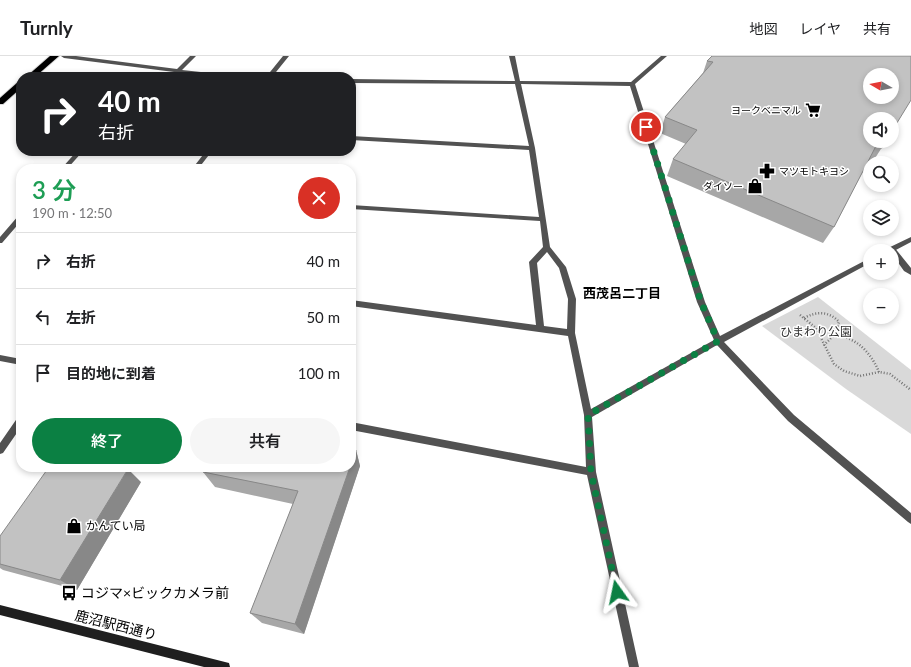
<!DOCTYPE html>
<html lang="ja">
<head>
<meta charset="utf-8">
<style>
  body { margin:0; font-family:Lato,"Noto Sans JP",sans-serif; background:#f6f6f6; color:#202124; height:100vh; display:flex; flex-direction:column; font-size:15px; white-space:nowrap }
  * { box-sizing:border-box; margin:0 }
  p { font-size:13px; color:#757577 }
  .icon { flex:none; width:22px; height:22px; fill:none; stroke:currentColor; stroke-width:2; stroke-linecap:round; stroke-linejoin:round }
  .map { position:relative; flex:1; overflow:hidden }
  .details { position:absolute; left:16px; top:108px; width:340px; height:308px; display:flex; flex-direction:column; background:#fff; border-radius:16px; box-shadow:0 2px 6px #0003 }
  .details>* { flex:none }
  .banner { position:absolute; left:16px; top:16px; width:340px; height:84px; border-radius:16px; box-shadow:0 2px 6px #0003; background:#202124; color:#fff; overflow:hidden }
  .needle { width:26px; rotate:280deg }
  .controls { position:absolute; left:863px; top:12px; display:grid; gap:8px }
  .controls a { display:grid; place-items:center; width:36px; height:36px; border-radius:50%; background:#fff; box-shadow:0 2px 6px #0003; font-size:20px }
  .pin { position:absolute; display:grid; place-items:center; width:34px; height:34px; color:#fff; margin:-17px; border:2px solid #fff; border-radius:50%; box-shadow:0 1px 4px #0007 }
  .me { position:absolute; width:44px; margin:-22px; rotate:348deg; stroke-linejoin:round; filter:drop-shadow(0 0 3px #0008) }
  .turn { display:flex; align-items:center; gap:14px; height:84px; padding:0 16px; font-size:18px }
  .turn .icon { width:52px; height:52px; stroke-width:2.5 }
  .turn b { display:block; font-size:28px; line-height:34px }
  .round { display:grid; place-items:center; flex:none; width:42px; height:42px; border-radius:21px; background:#f6f6f6 }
  .summary { display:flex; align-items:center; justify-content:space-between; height:68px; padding:0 16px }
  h1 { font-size:24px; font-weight:600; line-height:30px; color:#1e9e55 }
  .button { display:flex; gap:8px; margin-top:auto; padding:8px 16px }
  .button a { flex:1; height:46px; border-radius:24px; background:#0b8043; color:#fff; font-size:16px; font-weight:600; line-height:46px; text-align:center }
  .button a+a { background:#f6f6f6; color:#202124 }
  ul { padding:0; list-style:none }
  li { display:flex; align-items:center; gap:12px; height:56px; padding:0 16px; border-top:1px solid #e0e0e0 }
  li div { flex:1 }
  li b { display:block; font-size:15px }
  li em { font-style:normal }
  header { display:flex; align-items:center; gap:24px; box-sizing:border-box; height:56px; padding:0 20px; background:#fff; border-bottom:1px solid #e0e0e0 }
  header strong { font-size:19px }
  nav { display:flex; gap:22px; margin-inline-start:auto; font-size:14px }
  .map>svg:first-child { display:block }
</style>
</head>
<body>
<header>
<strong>Turnly</strong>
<nav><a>地図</a><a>レイヤ</a><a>共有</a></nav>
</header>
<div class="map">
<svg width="911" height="611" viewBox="0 0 911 611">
  <rect width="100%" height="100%" fill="#fff"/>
  <!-- green -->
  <path fill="#d9d9d9" d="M818 241 911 314V378L846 333 762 270Z"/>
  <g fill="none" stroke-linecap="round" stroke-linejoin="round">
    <!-- highway casing -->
    <g stroke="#dbdbdb" stroke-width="2">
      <path id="highway" d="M50 0H59L35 21H26Z
        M18 26H21V32L3 48H0V42Z"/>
    </g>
    <!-- path -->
    <path stroke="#747474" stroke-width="2.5" stroke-dasharray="1 2" stroke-linecap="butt" d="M800 259 816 272 834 308 844 315 860 320 879 316 890 318 911 334
      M804 262C817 255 829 255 839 266L835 278 824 289
      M835 278C857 283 870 295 879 316"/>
    <!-- lane -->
    <path fill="#525252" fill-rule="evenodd" d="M890 191H894L911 212V219L904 215 892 198V195H890L889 193Z"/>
    <!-- street -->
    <path fill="#525252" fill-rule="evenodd" d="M61 0H76L177 13 190 0H196L182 14 229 19 232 21H217L180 16 175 21H169L174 16 64 2Z
      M283 0H289L272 21H266Z
      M509 0H515L520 25 631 26 661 0H667L635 28 705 246 720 280 870 202V207L724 286 794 359 911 457V468L908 466 788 365 717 289 592 361 596 416 639 611H629L587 419 351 374V366L586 411 584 359 568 280 351 250V244L536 269 529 206 543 191 540 165 351 153V149L539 161 529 94 351 84V80L529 90 515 28 351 27V23L515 25ZM521 28 630 30 697 246 714 284 591 353 575 277 576 243 566 211 550 191 535 92ZM547 196 559 212 568 243 567 273 544 270 537 207Z
      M77 95H83L67 113H61Z
      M206 95H212L198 113H192Z
      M19 159H21V165L2 187H0V181Z
      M911 181V186L892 196 885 195 886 193Z
      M0 299 21 303V309L0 305Z
      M21 360V371L3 397 0 398V387L18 361Z"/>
    <!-- secondary -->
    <path fill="#1f1f1f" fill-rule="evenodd" d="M0 549 225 606 229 607 230 611H204L0 559Z"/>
    <!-- highway -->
    <use href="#highway" fill="#000" fill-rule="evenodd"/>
  </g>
  <!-- wall -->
  <path fill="#a7a7a7" d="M712 0 886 85 872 107H870V108L867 107 834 171 823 187 667 120 673 103 686 88 660 77 665 61 703 17 707 5Z
    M356 394 360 410 304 578 262 567 250 557 293 448 215 431 203 416 351 411Z
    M141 426 77 534 3 514 0 512V480Z"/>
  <!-- shaded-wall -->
  <path fill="#888" d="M356 394 360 410 304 578 295 568 350 411H351V407Z
    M128 413 141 426 77 534 60 524Z"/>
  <!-- building -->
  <path fill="#c2c2c2" stroke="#888" fill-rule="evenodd" d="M712 0H911V44L892 75V63H870V85H886L882 92 876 90 834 171 673 103 697 74 665 61 713 6 707 5ZM870 19H892V41H870Z
    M351 393 356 394 351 407Z
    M49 411H120L128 413 60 524 0 508V480Z
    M205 411H350L295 568 250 557 298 435 203 416Z"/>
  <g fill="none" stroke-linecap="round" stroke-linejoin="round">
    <!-- route -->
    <path stroke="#0b8043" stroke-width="7" stroke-dasharray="0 12.6" d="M617 536 591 416 588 359 718 285 701 246 646 71"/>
  </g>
  <!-- icons -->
  <defs>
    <g id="supermarket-bare" transform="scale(1.2)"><path d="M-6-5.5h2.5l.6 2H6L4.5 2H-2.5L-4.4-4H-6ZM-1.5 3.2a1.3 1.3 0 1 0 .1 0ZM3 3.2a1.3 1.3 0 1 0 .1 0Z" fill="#000" stroke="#fff" stroke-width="2.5" paint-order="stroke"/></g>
    <g id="pharmacy-bare" transform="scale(1.2)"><path d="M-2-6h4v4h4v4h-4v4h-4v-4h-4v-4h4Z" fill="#000" stroke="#fff" stroke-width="2.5" paint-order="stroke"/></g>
    <g id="shop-bare" transform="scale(1.2)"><path d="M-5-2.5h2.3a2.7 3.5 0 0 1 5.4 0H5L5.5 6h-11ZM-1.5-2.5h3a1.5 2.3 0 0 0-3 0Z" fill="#000" stroke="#fff" stroke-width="2.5" paint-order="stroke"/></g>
    <g id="bus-bare" transform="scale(1.2)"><path d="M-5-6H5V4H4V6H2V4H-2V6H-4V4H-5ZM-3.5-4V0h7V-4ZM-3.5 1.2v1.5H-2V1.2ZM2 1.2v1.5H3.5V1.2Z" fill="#000" stroke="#fff" stroke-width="2.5" paint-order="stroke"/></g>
  </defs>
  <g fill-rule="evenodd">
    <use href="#supermarket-bare" x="813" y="54"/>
    <use href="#pharmacy-bare" x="767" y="115"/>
    <use href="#shop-bare" x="755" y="130"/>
    <use href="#shop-bare" x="74" y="470"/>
    <use href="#bus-bare" x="69" y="537"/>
  </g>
  <g text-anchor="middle" stroke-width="3" stroke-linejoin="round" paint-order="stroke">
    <!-- far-poi labels -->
    <g font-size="10" fill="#000" stroke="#fff" text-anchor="end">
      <text x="801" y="58">ヨークベニマル</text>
      <text x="779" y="119" text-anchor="start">マツモトキヨシ</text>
      <text x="743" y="134">ダイソー</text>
    </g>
    <!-- park labels -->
    <g font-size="12" fill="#303030" stroke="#fff">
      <text x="816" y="280">ひまわり公園</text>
    </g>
    <!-- poi labels -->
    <g font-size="12" fill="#000" stroke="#fff" text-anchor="start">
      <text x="86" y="474">かんてい局</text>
    </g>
    <!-- neighbourhood labels -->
    <g font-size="13" font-weight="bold" fill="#000" stroke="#fff">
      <text x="622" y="242">西茂呂二丁目</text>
    </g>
    <!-- near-poi labels -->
    <g font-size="14" fill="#000" stroke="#fff" text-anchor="start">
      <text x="81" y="542">コジマ×ビックカメラ前</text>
    </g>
    <!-- near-street labels -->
    <g font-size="14" fill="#000" stroke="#fff">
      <text transform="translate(116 569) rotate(14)" y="5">鹿沼駅西通り</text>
    </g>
  </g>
</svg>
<div class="controls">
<a><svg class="needle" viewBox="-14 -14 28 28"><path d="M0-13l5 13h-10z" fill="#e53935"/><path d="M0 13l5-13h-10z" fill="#757577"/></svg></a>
<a><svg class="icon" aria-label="sound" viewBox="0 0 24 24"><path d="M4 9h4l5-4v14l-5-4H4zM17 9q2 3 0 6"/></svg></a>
<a><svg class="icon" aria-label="search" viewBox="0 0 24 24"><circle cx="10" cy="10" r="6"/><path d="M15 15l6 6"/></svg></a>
<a><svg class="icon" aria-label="layers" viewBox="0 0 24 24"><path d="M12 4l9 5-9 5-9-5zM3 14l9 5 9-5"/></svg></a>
<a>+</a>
<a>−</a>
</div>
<div class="pin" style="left:646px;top:71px;background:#d93025"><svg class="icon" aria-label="arrive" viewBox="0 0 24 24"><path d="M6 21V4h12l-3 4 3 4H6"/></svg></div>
<svg class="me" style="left:617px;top:536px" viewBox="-20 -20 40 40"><path d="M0-17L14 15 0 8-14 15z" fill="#0b8043" stroke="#fff" stroke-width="4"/></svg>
<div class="banner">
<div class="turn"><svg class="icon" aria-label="right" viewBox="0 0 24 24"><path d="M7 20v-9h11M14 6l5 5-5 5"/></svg><div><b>40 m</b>右折</div></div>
</div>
<section class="details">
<div class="summary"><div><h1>3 分</h1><p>190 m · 12:50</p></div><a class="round" style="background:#d93025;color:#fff"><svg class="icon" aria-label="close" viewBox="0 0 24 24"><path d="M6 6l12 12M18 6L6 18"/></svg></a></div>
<ul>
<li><svg class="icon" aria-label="right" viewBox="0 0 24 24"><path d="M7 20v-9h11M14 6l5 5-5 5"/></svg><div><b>右折</b></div><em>40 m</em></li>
<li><svg class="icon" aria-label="left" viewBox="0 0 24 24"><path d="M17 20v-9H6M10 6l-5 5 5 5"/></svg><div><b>左折</b></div><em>50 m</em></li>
<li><svg class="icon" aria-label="arrive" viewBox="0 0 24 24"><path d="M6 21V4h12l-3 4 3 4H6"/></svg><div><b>目的地に到着</b></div><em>100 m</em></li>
</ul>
<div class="button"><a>終了</a><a>共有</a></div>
</section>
</div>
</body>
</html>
